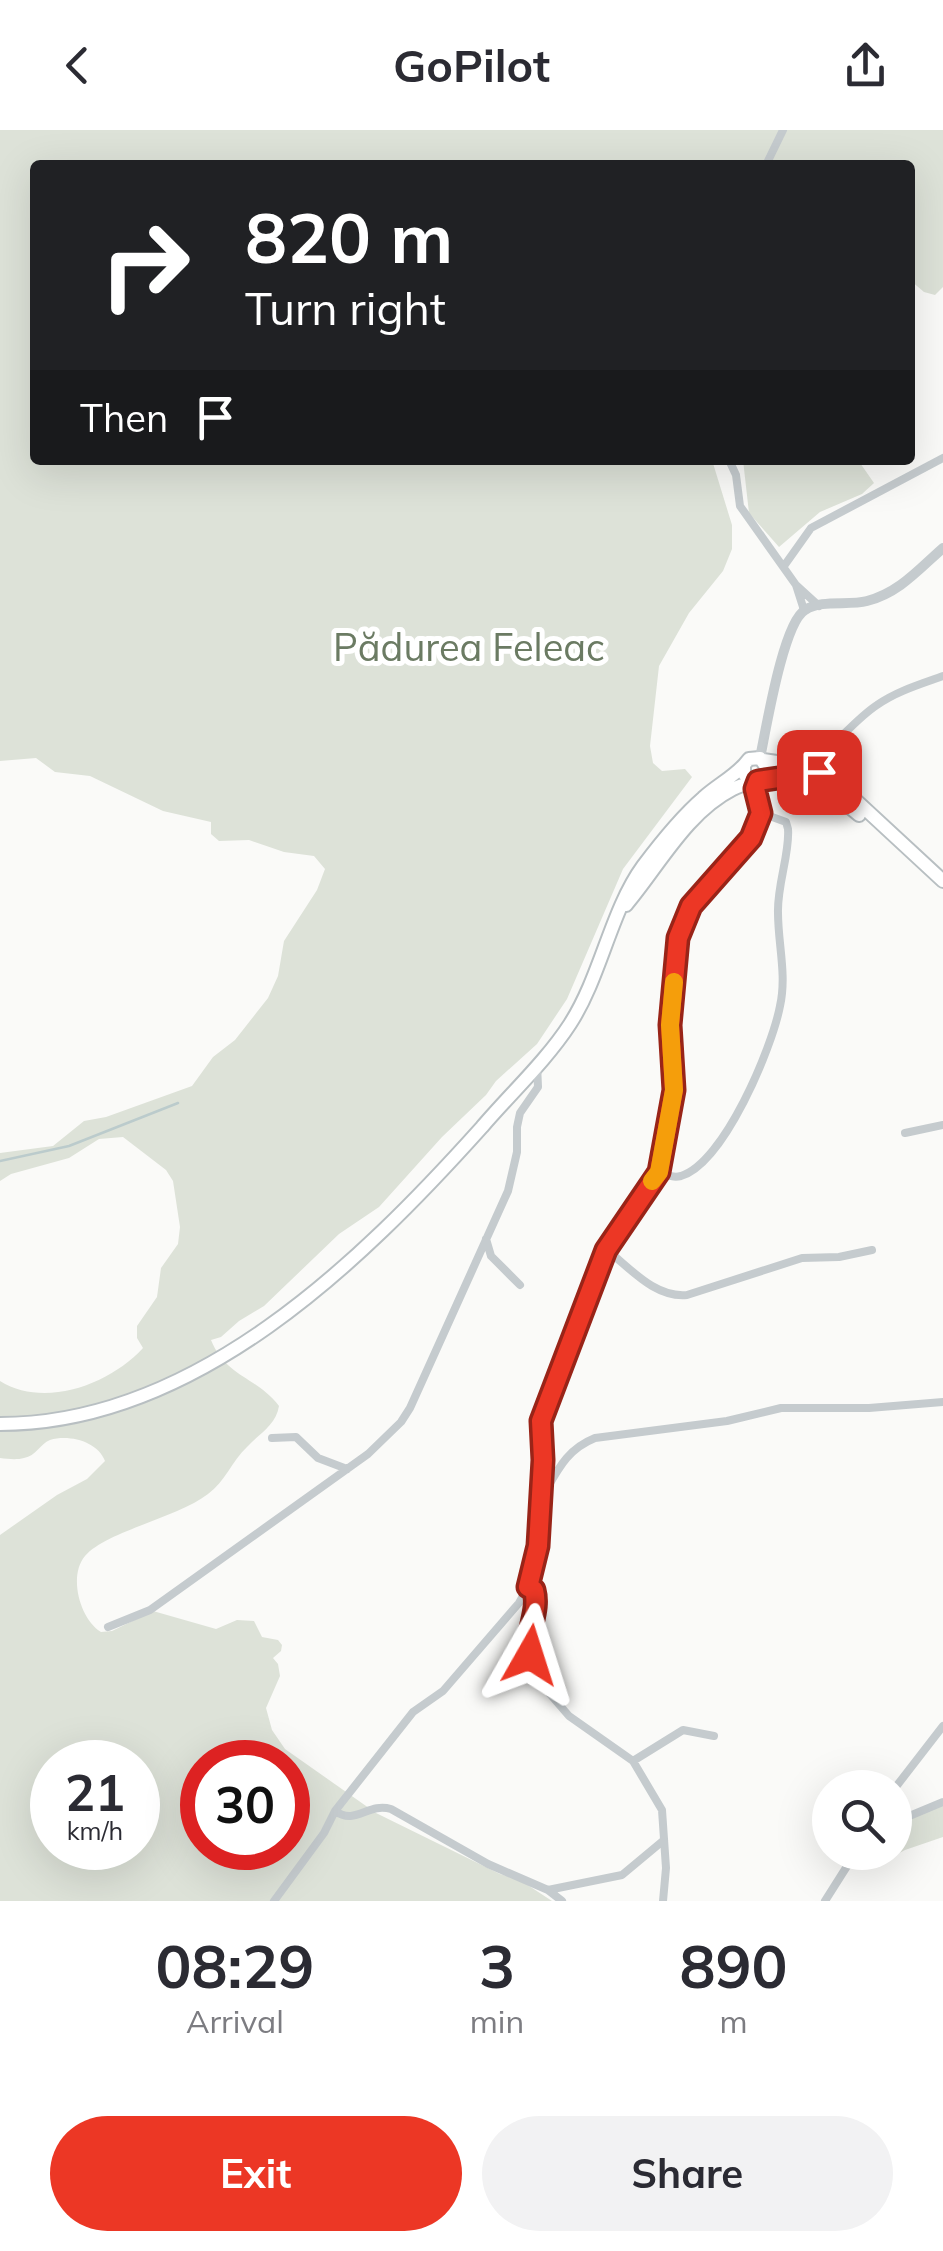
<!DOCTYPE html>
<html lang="en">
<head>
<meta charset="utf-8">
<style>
  body { margin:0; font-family:Mulish,sans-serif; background:#f2f2f3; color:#2b2b33; height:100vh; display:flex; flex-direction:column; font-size:38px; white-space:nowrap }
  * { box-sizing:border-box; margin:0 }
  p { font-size:32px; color:#7c7c81 }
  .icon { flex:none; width:55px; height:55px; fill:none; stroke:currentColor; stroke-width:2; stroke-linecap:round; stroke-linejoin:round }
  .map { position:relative; height:1771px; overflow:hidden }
  .details { display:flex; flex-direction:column; background:#fff; flex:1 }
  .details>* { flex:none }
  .banner { position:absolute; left:30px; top:30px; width:885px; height:305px; border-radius:10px; box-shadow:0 10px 40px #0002; background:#202124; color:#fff; overflow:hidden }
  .controls { position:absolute; left:812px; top:1640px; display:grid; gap:20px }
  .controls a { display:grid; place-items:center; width:100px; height:100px; border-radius:50%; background:#fff; box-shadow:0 10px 40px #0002; font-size:50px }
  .speed { position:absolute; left:30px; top:1610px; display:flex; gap:20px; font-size:50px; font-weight:700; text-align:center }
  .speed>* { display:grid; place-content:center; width:130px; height:130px; border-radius:50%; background:#fff; box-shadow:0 10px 40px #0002; line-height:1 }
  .speed small { font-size:25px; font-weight:400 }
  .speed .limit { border:15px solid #d22; background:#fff; color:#111 }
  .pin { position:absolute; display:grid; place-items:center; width:85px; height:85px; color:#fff; margin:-42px; border-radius:20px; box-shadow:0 5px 15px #0006 }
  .me { position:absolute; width:110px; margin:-55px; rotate:6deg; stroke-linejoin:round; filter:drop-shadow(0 0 8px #0008) }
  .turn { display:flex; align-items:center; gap:35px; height:210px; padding:0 50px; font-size:45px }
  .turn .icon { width:130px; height:130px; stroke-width:2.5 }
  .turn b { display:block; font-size:70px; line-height:85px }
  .then { display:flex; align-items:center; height:95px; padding:0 50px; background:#0003; gap:20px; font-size:38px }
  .eta { display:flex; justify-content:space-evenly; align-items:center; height:170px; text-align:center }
  .eta b { font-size:60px; font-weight:700; line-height:70px }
  .action { display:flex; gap:20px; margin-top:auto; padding:20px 50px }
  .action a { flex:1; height:115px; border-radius:60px; background:#ec3725; color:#fff; font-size:40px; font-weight:700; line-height:115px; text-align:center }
  .action a+a { background:#f2f2f3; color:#2b2b33 }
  header { display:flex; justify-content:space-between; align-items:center; height:130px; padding:0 50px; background:#fff; font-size:45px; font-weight:700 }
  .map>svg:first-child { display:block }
</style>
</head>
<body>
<header><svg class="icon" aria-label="back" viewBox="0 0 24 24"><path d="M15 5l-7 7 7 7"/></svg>GoPilot<svg class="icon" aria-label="share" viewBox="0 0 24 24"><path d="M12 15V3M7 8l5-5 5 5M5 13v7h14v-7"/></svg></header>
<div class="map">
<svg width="943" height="1771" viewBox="0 0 943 1771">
  <rect width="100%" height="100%" fill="#fafaf8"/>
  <!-- green -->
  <path fill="#dde2d8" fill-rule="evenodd" d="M0 0H943V157L935 165 924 162 910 150V35H35V330H712L732 395V419L723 441 689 483 659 536 650 616 653 633 662 641 685 639 692 647 623 739 567 869 537 914 496 951 486 965 442 1007 379 1077 339 1104 264 1176 239 1191 221 1207 211 1210C226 1247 257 1247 279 1276 276 1295 260 1303 247 1317 232 1331 225 1352 208 1364 177 1388 107 1401 85 1426 68 1446 80 1489 101 1502L112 1501 153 1481 216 1499 237 1490 254 1491 262 1507 278 1510 282 1515 281 1521 273 1528 278 1534 280 1546 266 1578 272 1600 285 1619 376 1683 500 1744 520 1750 552 1771H0V1405L57 1365 87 1349 105 1331C98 1312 70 1304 50 1310 40 1314 36 1326 24 1328 17 1330 8 1329 0 1328V1251C45 1279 110 1254 143 1218L137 1208V1196L157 1167 161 1138 178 1114 180 1097 173 1051 166 1040 123 1007 99 1009 69 1028 11 1044 0 1051V1023L53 1016 84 991 106 987 192 956 213 927 235 910 268 868 278 846 284 811 317 760 325 739 314 726 284 722 249 710 219 711 211 704V692L163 681 90 646 55 642 36 628 0 631ZM52 1632H138V1718H52ZM202 1632H288V1718H202Z
    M743 330H858L874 353 862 364 820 382 779 417 749 383Z
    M943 1673V1707L905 1720 875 1736 867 1733 866 1723 895 1722V1695Z"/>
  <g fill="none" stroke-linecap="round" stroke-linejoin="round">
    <!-- stream -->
    <path stroke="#bbcbcc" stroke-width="2.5" d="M0 1031 69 1016 178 973"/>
    <!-- primary casing -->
    <g stroke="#b8bfc2" stroke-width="16">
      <path id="primary" d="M763 630 804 636 835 651 943 751
        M763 649C803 642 829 659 859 685
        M626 775C659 736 686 683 733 659 744 653 753 653 763 649L767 638 760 628 749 629 744 635V644L751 651
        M0 1294C195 1294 360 1133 482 997 511 963 546 931 570 894 601 846 611 780 643 736 661 712 680 688 703 668 716 656 732 648 744 635"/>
    </g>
    <!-- minor -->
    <path stroke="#c5cbce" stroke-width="8" d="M766 35 783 0
      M729 330 736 345 740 376 796 455 804 480
      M784 436 811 398 943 328
      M796 455 819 476
      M804 636C833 621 850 593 877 575 897 561 921 554 943 546
      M822 648 837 623 839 612
      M905 1003 943 995
      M659 1042C667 1045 673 1048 681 1046 724 1033 772 918 780 876 787 845 778 814 778 783 777 755 790 723 788 699L786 692 761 683
      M486 1109 491 1126 520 1155
      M607 1120C631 1139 655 1168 687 1165L802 1128 839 1127 872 1120
      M272 1308 296 1307 318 1328 347 1339
      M541 1369C557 1342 565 1320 595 1308L727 1291 781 1278H869L943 1272
      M528 1457 535 1460 537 1470 527 1513 550 1564 569 1586 633 1631 662 1680 666 1738 663 1771
      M108 1497 150 1480 368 1324 401 1292 410 1278 508 1061 517 1022V997L520 983 538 957 537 934
      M633 1631 683 1600 714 1606
      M895 1658 943 1596
      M335 1681C356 1696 368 1672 391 1679L488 1734 548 1760 562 1771
      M895 1692 943 1672
      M548 1760 622 1745 664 1710
      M274 1771 324 1703 335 1681 413 1582 443 1561 519 1473 528 1457 539 1416 543 1330 541 1291 603 1127 659 1042 674 960 670 895 678 808 691 776 751 708 761 683 755 659 758 651
      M825 1771 856 1722"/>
    <!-- tertiary -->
    <path stroke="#c5cbce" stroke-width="10" d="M760 628C766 600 783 493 805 480 822 469 848 476 867 471 899 463 919 439 943 418"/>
    <!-- primary -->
    <use href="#primary" stroke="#fff" stroke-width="12"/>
  </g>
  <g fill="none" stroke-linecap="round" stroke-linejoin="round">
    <!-- route casing -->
    <g stroke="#992418" stroke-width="25">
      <path id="route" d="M530 1525C525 1502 540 1482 534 1460L528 1457 538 1416 543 1330 541 1291 606 1120 659 1042 674 960 670 895 678 808 691 776 751 708 761 683 755 659 758 651 792 646 812 652 826 646 819 642"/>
    </g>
    <!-- route -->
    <use href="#route" stroke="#ec3725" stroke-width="18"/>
    <!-- slow -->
    <path stroke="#f59e0b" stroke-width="18" d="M652 1051 659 1042 674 960 670 895 674 852"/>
  </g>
  <g text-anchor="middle" stroke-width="10" stroke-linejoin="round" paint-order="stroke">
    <!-- park labels -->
    <g font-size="38" fill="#6b7b63" stroke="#fff">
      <text x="469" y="531">Pădurea Feleac</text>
    </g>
  </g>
</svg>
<div class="controls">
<a><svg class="icon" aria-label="search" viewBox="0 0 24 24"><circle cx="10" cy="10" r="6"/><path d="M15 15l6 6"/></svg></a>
</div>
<div class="speed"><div>21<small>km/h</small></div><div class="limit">30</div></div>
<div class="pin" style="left:819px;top:642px;background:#d93025"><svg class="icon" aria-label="arrive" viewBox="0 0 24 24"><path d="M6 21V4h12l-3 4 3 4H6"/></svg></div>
<svg class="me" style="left:530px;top:1525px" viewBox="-20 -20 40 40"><path d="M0-17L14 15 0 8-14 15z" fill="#ec3725" stroke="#fff" stroke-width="4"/></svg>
<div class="banner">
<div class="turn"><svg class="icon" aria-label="right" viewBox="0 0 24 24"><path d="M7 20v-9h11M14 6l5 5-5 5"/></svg><div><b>820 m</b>Turn right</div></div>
<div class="then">Then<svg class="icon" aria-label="arrive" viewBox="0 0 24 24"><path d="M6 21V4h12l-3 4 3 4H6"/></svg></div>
</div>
</div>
<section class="details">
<div class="eta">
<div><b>08:29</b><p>Arrival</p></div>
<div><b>3</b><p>min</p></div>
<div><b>890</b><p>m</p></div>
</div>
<div class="action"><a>Exit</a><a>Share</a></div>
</section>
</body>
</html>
